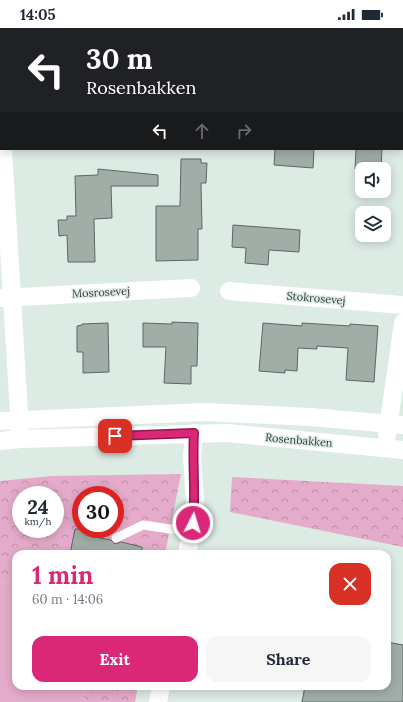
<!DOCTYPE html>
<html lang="en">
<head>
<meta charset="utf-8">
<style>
  body { margin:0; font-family:Lora,serif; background:#f6f6f7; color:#1f2937; height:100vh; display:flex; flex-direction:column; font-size:15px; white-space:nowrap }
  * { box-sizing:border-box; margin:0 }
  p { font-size:13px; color:#747a83 }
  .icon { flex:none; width:22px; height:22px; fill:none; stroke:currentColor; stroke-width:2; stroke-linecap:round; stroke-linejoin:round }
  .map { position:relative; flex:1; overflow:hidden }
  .sheet { position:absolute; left:12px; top:522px; width:379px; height:140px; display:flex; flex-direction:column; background:#fff; border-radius:12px; box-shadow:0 2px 10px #0003 }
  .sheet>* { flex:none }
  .top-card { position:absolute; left:0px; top:0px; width:403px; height:122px; box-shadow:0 2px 10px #0003; background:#202124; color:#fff; overflow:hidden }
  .tools { position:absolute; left:355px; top:134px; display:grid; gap:8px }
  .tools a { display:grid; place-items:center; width:36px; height:36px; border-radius:8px; background:#fff; box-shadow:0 2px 10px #0003; font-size:20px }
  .speed { position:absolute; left:12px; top:458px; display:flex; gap:8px; font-size:20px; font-weight:700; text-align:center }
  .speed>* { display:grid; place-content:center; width:52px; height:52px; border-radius:50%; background:#fff; box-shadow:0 2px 10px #0003; line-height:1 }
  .speed small { font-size:10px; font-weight:400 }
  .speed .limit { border:6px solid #d22; background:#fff; color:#111 }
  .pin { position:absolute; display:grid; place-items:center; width:34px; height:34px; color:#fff; margin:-17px; border-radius:8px; box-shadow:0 2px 6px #0006 }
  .me { position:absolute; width:44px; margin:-22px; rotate:5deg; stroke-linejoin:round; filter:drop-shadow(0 0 3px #0008) }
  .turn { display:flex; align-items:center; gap:14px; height:84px; padding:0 20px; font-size:18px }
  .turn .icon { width:52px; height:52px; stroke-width:2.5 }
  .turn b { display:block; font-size:28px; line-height:34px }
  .lanes { display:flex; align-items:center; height:38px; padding:0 20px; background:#0003; justify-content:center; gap:20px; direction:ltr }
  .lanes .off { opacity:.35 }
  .round { display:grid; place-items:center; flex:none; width:42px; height:42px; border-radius:12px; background:#f6f6f7 }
  .overview { display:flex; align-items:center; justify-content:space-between; height:68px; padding:0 20px }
  h1 { font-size:24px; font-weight:700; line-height:30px; color:#db2777 }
  .primary-button { display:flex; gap:8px; margin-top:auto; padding:8px 20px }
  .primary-button a { flex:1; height:46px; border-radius:12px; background:#db2777; color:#fff; font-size:16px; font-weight:700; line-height:46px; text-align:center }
  .primary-button a+a { background:#f6f6f7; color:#1f2937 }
  .status { display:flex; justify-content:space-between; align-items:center; height:28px; padding:0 20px; background:#fff; direction:ltr }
  .status svg { height:11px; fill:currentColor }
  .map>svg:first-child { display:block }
</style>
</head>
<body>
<div class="status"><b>14:05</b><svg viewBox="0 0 49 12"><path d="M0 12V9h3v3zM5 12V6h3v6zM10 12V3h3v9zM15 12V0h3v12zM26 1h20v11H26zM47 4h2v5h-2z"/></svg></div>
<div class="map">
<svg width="403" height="674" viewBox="0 0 403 674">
  <defs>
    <pattern id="forest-crowns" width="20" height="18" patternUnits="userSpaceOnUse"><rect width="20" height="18" fill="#e5abcb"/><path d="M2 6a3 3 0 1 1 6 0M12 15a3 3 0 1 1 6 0" fill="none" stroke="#ba8ca6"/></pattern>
  </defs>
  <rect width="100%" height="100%" fill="#ddebe5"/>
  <!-- forest -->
  <path fill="url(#forest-crowns)" fill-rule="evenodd" d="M181 446 165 526H16V557L0 554V453L51 448ZM21 467H55V501H21ZM81 467H115V501H81Z
    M232 449 403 458V519L230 484Z
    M86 658H138L135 674H83Z"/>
  <!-- park -->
  <path fill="#e5abcb" d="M0 554 16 557V658H86L83 674H0Z"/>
  <!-- building -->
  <path fill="#a1aea8" stroke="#5b6762" d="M275 121H314L313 140 274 137Z
    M356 121H382L381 141H355Z
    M181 131H201V135H207L206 155H201L202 201H198V232L156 233V178H180Z
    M98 141 158 147V158H111L112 190 94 191 95 234H68L67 207 59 208 58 192H67V188H76L75 148 98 147Z
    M233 197 300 202 299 224 269 222 268 237 245 235 246 220 232 219Z
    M172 294 198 295 197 338H191V356L164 355 166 319H143V295L172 296Z
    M108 295 109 344 83 345V324H77V298L82 297V296Z
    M263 295 302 298V295L350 298V296L378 298 374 354 346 352 348 320 317 318V321L298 320 297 343 285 342V345L259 343Z
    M75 501H101L99 510 111 512 115 516 121 514 142 519V526H70Z
    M387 614 403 617V674H302L305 658H387Z"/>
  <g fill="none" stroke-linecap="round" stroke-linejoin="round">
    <!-- service -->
    <path stroke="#fff" stroke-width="9" d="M116 510 143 497 191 504"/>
    <!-- minor -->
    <path stroke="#fff" stroke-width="18" d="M0 62H1
      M402 73H403
      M0 75 1 91
      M3 121 20 402
      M229 263 403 277
      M1 270 191 260
      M0 393 205 384 311 389 403 397
      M387 407 403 295
      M0 413 21 411 227 405 403 422
      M187 526 193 495 195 474 192 428 194 405
      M158 674 161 658"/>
  </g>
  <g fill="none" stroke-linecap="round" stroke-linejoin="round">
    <!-- route casing -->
    <g stroke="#8e194d" stroke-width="10">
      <path id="route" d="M115 408 194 405C192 435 196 465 193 495"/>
    </g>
    <!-- route -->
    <use href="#route" stroke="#db2777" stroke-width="7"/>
  </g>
  <g text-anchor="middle" stroke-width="3" stroke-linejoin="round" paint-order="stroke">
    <!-- street labels -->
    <g font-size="11" fill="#373d3a" stroke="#ddebe5">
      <text transform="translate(101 264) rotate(-3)" y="4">Mosrosevej</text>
      <text transform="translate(316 270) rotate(5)" y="4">Stokrosevej</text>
      <text transform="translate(299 412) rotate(5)" y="4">Rosenbakken</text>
    </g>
  </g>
</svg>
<div class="tools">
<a><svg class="icon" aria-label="sound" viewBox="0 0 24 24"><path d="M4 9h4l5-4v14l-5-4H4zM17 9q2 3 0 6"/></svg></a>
<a><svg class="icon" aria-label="layers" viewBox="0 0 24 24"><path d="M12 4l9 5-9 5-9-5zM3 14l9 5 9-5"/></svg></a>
</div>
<div class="speed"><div>24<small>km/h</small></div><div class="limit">30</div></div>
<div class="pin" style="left:115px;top:408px;background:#d93025"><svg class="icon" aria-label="arrive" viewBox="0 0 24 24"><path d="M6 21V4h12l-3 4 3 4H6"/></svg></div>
<svg class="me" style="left:193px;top:495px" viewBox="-20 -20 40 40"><circle r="17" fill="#db2777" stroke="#fff" stroke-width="3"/><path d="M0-11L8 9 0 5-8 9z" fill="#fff"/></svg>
<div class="top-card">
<div class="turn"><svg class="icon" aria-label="left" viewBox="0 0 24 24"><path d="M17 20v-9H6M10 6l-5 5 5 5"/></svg><div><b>30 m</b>Rosenbakken</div></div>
<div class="lanes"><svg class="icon" aria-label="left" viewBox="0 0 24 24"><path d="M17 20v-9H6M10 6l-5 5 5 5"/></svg><svg class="icon off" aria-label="ahead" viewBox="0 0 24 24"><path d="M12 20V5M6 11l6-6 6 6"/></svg><svg class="icon off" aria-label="right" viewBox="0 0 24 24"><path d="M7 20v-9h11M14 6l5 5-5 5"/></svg></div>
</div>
<section class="sheet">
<div class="overview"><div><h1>1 min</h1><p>60 m · 14:06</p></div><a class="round" style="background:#d93025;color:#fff"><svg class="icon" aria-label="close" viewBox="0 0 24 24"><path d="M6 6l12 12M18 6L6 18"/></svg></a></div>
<div class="primary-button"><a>Exit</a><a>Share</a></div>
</section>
</div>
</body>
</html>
